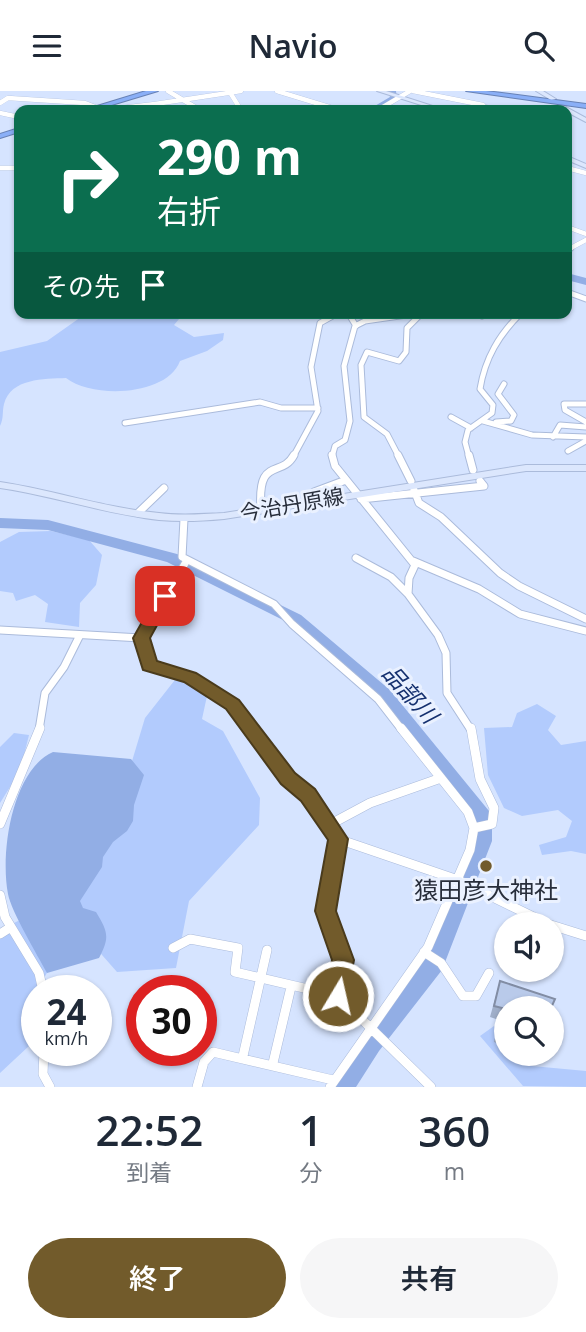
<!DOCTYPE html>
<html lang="ja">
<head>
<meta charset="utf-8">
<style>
  body { margin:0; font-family:"Open Sans","Noto Sans JP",sans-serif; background:#f6f6f7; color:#1f2937; height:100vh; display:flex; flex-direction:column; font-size:26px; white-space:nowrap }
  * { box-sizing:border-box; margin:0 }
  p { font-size:23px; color:#747a83 }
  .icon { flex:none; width:38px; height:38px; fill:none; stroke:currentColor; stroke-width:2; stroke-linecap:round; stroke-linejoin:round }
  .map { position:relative; height:996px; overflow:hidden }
  .details { display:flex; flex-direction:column; background:#fff; flex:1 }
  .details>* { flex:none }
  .banner { position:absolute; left:14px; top:14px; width:558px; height:214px; border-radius:14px; box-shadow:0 2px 5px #0004; background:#0b6e4f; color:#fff; overflow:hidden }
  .buttons { position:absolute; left:494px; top:821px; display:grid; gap:14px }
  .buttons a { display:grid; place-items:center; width:70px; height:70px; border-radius:50%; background:#fff; box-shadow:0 2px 5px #0004; font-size:35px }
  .speed { position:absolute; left:21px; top:884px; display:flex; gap:14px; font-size:35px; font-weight:700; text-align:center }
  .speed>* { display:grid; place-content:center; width:91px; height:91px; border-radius:50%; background:#fff; box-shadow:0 2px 5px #0004; line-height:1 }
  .speed small { font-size:18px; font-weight:400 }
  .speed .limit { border:10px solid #d22; background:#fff; color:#111 }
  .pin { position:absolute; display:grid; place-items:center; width:60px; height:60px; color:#fff; margin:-30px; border-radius:14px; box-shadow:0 4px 10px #0006 }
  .me { position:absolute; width:77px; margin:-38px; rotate:9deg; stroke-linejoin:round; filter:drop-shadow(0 0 5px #0008) }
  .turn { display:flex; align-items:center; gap:24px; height:147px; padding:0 28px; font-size:32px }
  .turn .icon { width:91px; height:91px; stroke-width:2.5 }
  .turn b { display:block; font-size:49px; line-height:60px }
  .then { display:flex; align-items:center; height:66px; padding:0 28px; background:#0003; gap:14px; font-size:26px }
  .eta { display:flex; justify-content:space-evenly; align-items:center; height:119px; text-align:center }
  .eta b { font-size:42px; font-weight:600; line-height:49px }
  .primary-button { display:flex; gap:14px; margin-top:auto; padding:14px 28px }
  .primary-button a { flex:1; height:80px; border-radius:42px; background:#725b2b; color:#fff; font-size:28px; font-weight:600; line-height:80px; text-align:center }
  .primary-button a+a { background:#f6f6f7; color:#1f2937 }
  header { display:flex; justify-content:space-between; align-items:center; height:91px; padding:0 28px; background:#fff; font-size:32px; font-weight:600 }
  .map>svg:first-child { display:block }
</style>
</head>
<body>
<header><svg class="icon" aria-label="menu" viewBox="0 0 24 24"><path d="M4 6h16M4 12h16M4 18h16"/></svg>Navio<svg class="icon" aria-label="search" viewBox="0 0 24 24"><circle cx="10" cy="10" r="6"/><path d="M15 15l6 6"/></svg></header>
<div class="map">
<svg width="586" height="996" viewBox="0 0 586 996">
  <rect width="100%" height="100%" fill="#d6e4ff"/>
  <!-- green -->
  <path fill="#b2cbfd" d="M95 222H184L174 234 194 246 224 242 223 249 207 260 180 270C167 305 93 308 66 287 44 288 11 287 4 313 2 321 4 327 0 335V261L47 250 81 226H91Z
    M51 440 89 449 102 464 96 494 80 512 79 536 45 531 48 513 35 504 16 510 13 502 0 500V451L19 441Z
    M178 585 207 605 202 628 223 640 260 707 259 734 189 810 176 877 117 881 95 856 54 869 37 900 29 955 0 982V839L34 822 126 690 145 627Z
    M537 613 556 625 548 639 561 654 586 650V763L571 760 542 764 539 754 566 746 572 730 558 719 522 725 504 717 488 684 484 637 512 636 517 622Z
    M14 642 29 644 20 680 0 712V656Z
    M494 935 506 948V962L520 963 532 975 586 980V996L523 995 480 945Z"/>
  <!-- water -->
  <path fill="#92aee5" d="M53 661 131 668 144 684 134 714 133 730 127 740 113 751 103 766 102 776 80 810 83 817 96 821C108 841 110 846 99 867L47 882C38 865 11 820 8 803 0 762 12 679 53 661Z"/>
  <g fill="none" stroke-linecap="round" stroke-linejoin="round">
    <!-- river -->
    <path fill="#92aee5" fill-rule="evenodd" d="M388 0H396L397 9 378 19H368L390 6Z
      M567 182 586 187V194L567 189Z
      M0 427 48 429 177 463 301 524 390 599 489 720 492 726V750L442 879 379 960 356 996H330L363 944 426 865 472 750V727L378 609 289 532 167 471 48 439 0 437Z"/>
    <!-- street-far3 casing -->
    <g stroke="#abbbdb" stroke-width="5">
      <path id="street-far3" d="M168 0 200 19
        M277 0 339 19
        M413 0 483 14 468 19
        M231 3 241 19
        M0 12 8 7 85 12 103 19
        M481 15 498 19
        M104 19 155 13
        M150 19 155 13 241 0
        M378 19 410 0
        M0 22 19 26
        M0 77H19
        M567 77 586 82
        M567 136 586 143
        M567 159 586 149"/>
    </g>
    <!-- street-far2 casing -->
    <g stroke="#abbbdb" stroke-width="7">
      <path id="street-far2" d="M567 159 571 157
        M567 201 586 208
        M348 222 356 235
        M479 222 482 225
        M586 313H564L565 319 586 331
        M451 326 471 337
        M483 330 532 344 586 346
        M496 331 511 330 514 324 498 303 504 293
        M125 332 260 311 281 317H318
        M553 346 560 334 586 336
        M568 360 586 350
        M293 366 318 320 311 276 320 232 338 222
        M332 366 335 355 345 349 350 330 344 275 355 235 365 230 420 222
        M399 366 387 343 364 326 361 274 367 261 399 270 406 261 407 237 422 222
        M469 366 465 351 468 339 492 322 493 314 480 298C485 267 499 244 521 222"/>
    </g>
    <!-- street-far1 casing -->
    <g stroke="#abbbdb" stroke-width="9">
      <path id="street-far1" d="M332 364 335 375 415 474 409 487 408 503 438 544 446 562 447 602 471 639
        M398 364 411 390
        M469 364 473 379
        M414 399 419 412 441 426 500 482 519 495 586 528
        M361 408 484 395 480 390
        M312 410 314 401 346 389
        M261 419C257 364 281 388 294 364
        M138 422 164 397
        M184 428 182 466 274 513 292 533 378 608 402 639
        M356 467 391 486 408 503
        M187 469 141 547 149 575C196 589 221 599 251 639
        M413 470 479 498 520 523 586 540
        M0 539 141 547
        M39 639 45 602 64 576 80 544"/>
    </g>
    <!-- street casing -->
    <g stroke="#abbbdb" stroke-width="10">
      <path id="street" d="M250 637 288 687 308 704 338 748 458 789 548 833
        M471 637 480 688 494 717 492 733 474 737
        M0 733 40 637
        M329 734 370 712 441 687
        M338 748 326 820 343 869 338 905
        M0 804 5 826 39 882 43 900
        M551 834 586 845
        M0 843 11 836
        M173 857 190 848 238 857 235 881 338 905 431 996
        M424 861 441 872 463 905H476L489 882
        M44 959 43 983 50 996
        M243 965 267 859
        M273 972 291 896
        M197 996 204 971 213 961 333 989
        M330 996 428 856 470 759 474 737 468 721 401 637"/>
    </g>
    <!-- secondary casing -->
    <g stroke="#abbbdb" stroke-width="2">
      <path id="secondary" d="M377 0H386L445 19H437Z
        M536 0H543L556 8 551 9Z
        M560 15H564L586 27V31L567 21V19L560 17Z
        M567 65 586 73V77L567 69Z
        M526 374H586V380H526L224 428C202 430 181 431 159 429 105 423 54 405 0 397V391C54 399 105 417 159 422 181 425 202 423 224 422Z"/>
    </g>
    <!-- highway casing -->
    <g stroke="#6882b5" stroke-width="2">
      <path id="highway" d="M146 0H158L95 19H84Z
        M466 0H486L586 13V17Z
        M19 37V41L0 47V43Z"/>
    </g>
    <!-- street-far3 -->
    <use href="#street-far3" stroke="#fff" stroke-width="4.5"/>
    <!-- street-far2 -->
    <use href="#street-far2" stroke="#fff" stroke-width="5"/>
    <!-- street-far1 -->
    <use href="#street-far1" stroke="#fff" stroke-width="7"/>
    <!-- street -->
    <use href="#street" stroke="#fff" stroke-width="9"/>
    <!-- secondary -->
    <use href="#secondary" fill="#dce7fd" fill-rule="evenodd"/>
    <!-- highway -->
    <use href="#highway" fill="#8aaff7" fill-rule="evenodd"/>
  </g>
  <!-- wall -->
  <path fill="#9faec9" d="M500 890 506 917V955L494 951 499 929 490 926Z"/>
  <!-- building -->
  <path fill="#b9caea" stroke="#828da4" stroke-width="2" d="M500 890 555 908 551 917H506V942L498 939 502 917 494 915Z"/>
  <!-- route -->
  <path fill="#725b2b" stroke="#4a3b1c" stroke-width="2" d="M165 500 173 505 150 547 157 570 196 582 239 609 295 682 315 698 348 748 336 820 354 869 345 913 338 916 330 913 326 905 332 869 315 820 328 749 301 710 281 693 226 618 184 591 143 579 133 547 159 501Z"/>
  <!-- markers -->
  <circle fill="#725b2b" stroke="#eaf1ff" stroke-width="2.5" cx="486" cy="775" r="7"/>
  <g text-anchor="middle" stroke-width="6" stroke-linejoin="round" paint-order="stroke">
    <!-- street labels -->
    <g font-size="21" fill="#282e3b" stroke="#eaf1ff">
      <text transform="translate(292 414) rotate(-10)" y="7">今治丹原線</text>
    </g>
    <!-- water labels -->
    <g font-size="23" font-style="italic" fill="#15306f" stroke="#eaf1ff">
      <text transform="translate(410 603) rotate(48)" y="8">品部川</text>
    </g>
    <!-- near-poi labels -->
    <g font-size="24" fill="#282e3b" stroke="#eaf1ff">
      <text x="486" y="808">猿田彦大神社</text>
    </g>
  </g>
</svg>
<div class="buttons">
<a><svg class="icon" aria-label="sound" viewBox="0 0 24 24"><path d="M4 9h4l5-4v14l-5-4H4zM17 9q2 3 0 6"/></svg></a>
<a><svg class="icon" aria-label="search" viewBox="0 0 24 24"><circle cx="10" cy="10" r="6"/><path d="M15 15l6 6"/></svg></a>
</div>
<div class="speed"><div>24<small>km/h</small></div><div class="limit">30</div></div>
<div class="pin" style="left:165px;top:505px;background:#d93025"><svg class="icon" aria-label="arrive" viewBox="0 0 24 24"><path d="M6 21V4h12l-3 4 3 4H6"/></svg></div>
<svg class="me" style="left:338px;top:905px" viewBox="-20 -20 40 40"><circle r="17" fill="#725b2b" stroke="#fff" stroke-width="3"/><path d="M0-11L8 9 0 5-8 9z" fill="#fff"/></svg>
<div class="banner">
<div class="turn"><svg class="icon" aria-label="right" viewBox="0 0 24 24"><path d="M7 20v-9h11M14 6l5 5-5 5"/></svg><div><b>290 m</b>右折</div></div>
<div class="then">その先<svg class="icon" aria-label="arrive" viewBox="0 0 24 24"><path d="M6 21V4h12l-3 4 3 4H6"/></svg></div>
</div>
</div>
<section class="details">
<div class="eta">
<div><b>22:52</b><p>到着</p></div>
<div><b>1</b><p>分</p></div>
<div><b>360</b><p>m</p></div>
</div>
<div class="primary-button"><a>終了</a><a>共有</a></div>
</section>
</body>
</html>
